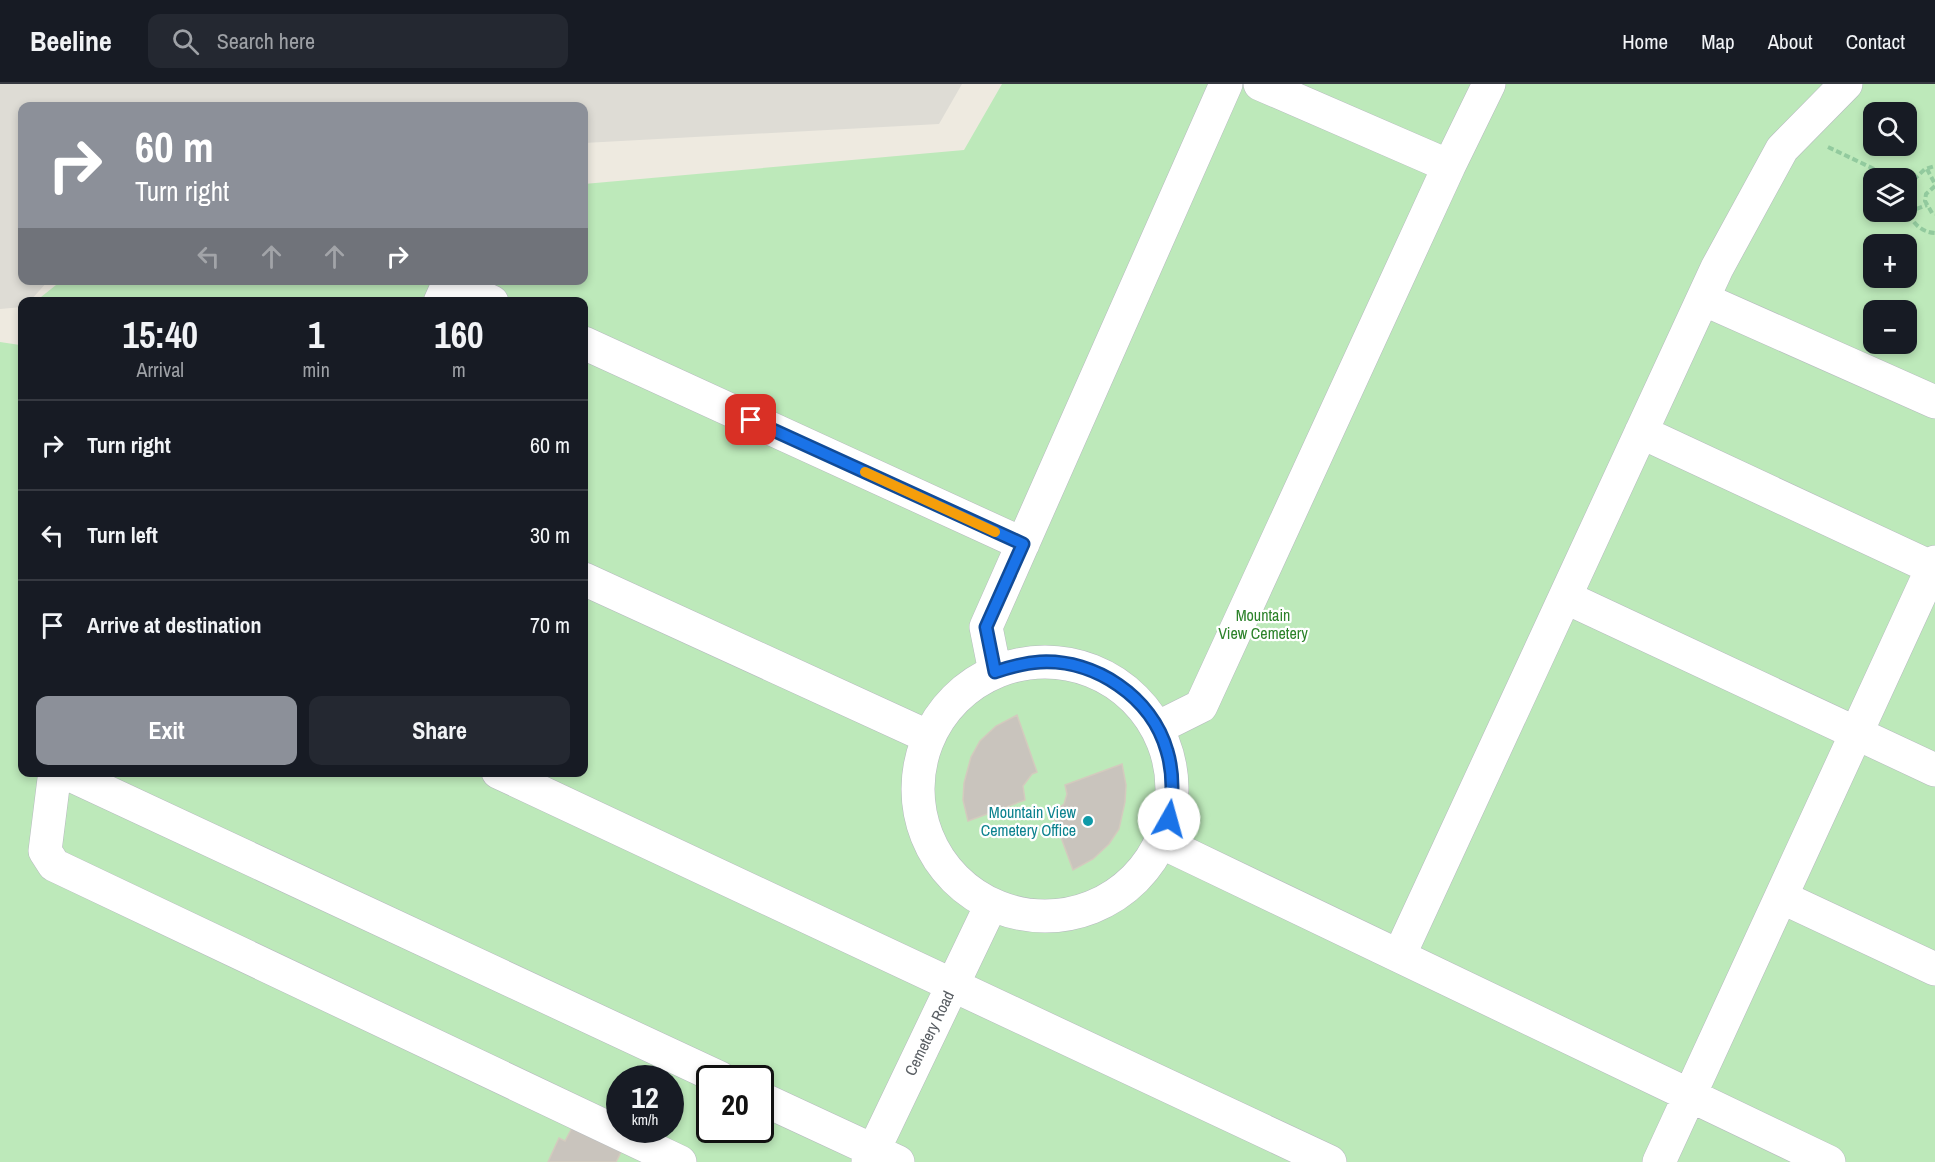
<!DOCTYPE html>
<html lang="en">
<head>
<meta charset="utf-8">
<style>
  body { margin:0; font-family:"Archivo Narrow",sans-serif; background:#242831; color:#f1f3f6; height:100vh; display:flex; flex-direction:column; font-size:22px; white-space:nowrap }
  * { box-sizing:border-box; margin:0 }
  p { font-size:20px; color:#9ea1a6 }
  .icon { flex:none; width:33px; height:33px; fill:none; stroke:currentColor; stroke-width:2; stroke-linecap:round; stroke-linejoin:round }
  .map { position:relative; flex:1; overflow:hidden }
  .panel { position:absolute; left:18px; top:213px; width:570px; height:480px; display:flex; flex-direction:column; background:#171b24; border-radius:12px; box-shadow:0 3px 9px #0003 }
  .panel>* { flex:none }
  .top-card { position:absolute; left:18px; top:18px; width:570px; height:183px; border-radius:12px; box-shadow:0 3px 9px #0003; background:#8c9099; color:#fff; overflow:hidden }
  .controls { position:absolute; left:1863px; top:18px; display:grid; gap:12px }
  .controls a { display:grid; place-items:center; width:54px; height:54px; border-radius:12px; background:#171b24; box-shadow:0 3px 9px #0003; font-size:30px }
  .speed { position:absolute; left:606px; top:981px; display:flex; gap:12px; font-size:30px; font-weight:700; text-align:center }
  .speed>* { display:grid; place-content:center; width:78px; height:78px; border-radius:50%; background:#171b24; box-shadow:0 3px 9px #0003; line-height:1 }
  .speed small { font-size:15px; font-weight:400 }
  .speed .limit { border:3px solid #111; border-radius:9px; background:#fff; color:#111 }
  .pin { position:absolute; display:grid; place-items:center; width:51px; height:51px; color:#fff; margin:-26px; border-radius:12px; box-shadow:0 3px 9px #0006 }
  .me { position:absolute; width:66px; margin:-33px; rotate:7deg; stroke-linejoin:round; filter:drop-shadow(0 0 4px #0008) }
  .turn { display:flex; align-items:center; gap:21px; height:126px; padding:0 18px; font-size:27px }
  .turn .icon { width:78px; height:78px; stroke-width:2.5 }
  .turn b { display:block; font-size:42px; line-height:51px }
  .lanes { display:flex; align-items:center; height:57px; padding:0 18px; background:#0003; justify-content:center; gap:30px; direction:ltr }
  .lanes .off { opacity:.35 }
  .eta { display:flex; justify-content:space-evenly; align-items:center; height:102px; text-align:center }
  .eta b { font-size:36px; font-weight:800; line-height:42px }
  .button { display:flex; gap:12px; margin-top:auto; padding:12px 18px }
  .button a { flex:1; height:69px; border-radius:12px; background:#8c9099; color:#fff; font-size:24px; font-weight:800; line-height:69px; text-align:center }
  .button a+a { background:#242831; color:#f1f3f6 }
  ul { padding:0; list-style:none }
  li { display:flex; align-items:center; gap:18px; height:90px; padding:0 18px; border-top:2px solid #363941 }
  li div { flex:1 }
  li b { display:block; font-size:22px }
  li em { font-style:normal }
  header { display:flex; align-items:center; gap:36px; box-sizing:border-box; height:84px; padding:0 30px; background:#171b24; border-bottom:2px solid #363941 }
  header strong { font-size:28px }
  nav { display:flex; gap:33px; margin-inline-start:auto; font-size:21px }
  .search { width:420px; height:54px; background:#242831; display:flex; align-items:center; gap:15px; box-sizing:border-box; padding:0 21px; border-radius:12px; color:#9ea1a6; font-size:22px }
  .map>svg:first-child { display:block }
</style>
</head>
<body>
<header>
<strong>Beeline</strong>
<div class="search"><svg class="icon" aria-label="search" viewBox="0 0 24 24"><circle cx="10" cy="10" r="6"/><path d="M15 15l6 6"/></svg>Search here</div>
<nav><a>Home</a><a>Map</a><a>About</a><a>Contact</a></nav>
</header>
<div class="map">
<svg width="1935" height="1078" viewBox="0 0 1935 1078">
  <rect width="100%" height="100%" fill="#eeeae0"/>
  <!-- industrial -->
  <path fill="#dedcd5" d="M0 0H962L939 40 584 59V22H22V196L48 197 30 217 22 218V223L0 225Z"/>
  <!-- green -->
  <path fill="#bde9ba" fill-rule="evenodd" d="M1002 0H1935V1078H0V258L20 261 22 248V688H584V218L36 217 61 197 584 196V100L964 66ZM1874 28H1906V62H1874ZM1874 94H1906V128H1874ZM1874 160H1906V194H1874ZM1874 226H1906V260H1874ZM620 994H670V1046H620ZM710 994H760V1046H710Z"/>
  <!-- building -->
  <path fill="#c9c4bd" stroke="#d3cbbe" stroke-width="1.5" d="M1017 631 1037 688 1032 690 1023 702 1025 716 968 737 963 716 964 699 971 673 980 657 996 642Z
    M1122 680 1126 701 1125 718 1119 745 1109 760 1093 775 1073 786 1052 729 1064 720 1067 710 1065 701Z
    M572 1044 621 1068 616 1078H548L559 1054 565 1057Z"/>
  <g fill="none" stroke-linecap="round" stroke-linejoin="round">
    <!-- minor casing -->
    <g stroke="#b6babf" stroke-width="34">
      <path id="minor" d="M1260 0 1449 82 1489 0
        M1703 215 1935 318
        M440 218 449 198 492 218
        M584 259 1023 460
        M1641 348 1935 485
        M584 495 929 653
        M1565 513 1935 686
        M918 705a127 127 0 1 1 254 0a127 127 0 1 1-254 0Z
        M995 588 986 543 1226 0
        M1157 644 1201 622 1449 82
        M57 688 54 695 45 767 54 781 680 1078
        M64 688 720 994
        M498 688 1330 1078
        M1161 758 1829 1078
        M1781 813 1935 885
        M1399 872 1717 184 1782 65 1846 0
        M760 1014 898 1078
        M868 1078 991 821
        M1659 1078 1935 478"/>
    </g>
    <!-- path -->
    <path stroke="#92ca9e" stroke-width="4" stroke-dasharray="6 3" stroke-linecap="butt" d="M1828 63 1893 94
      M1927 85 1935 100
      M1907 102 1925 85 1935 82
      M1935 102 1926 110 1925 117 1932 129 1935 130
      M1906 109 1907 101
      M1906 122C1910 136 1919 148 1935 149
      M1908 128 1927 121"/>
    <!-- minor -->
    <use href="#minor" stroke="#fff" stroke-width="33"/>
  </g>
  <g fill="none" stroke-linecap="round" stroke-linejoin="round">
    <!-- route casing -->
    <g stroke="#114b97" stroke-width="15">
      <path id="route" d="M751 336 1023 460 986 543 995 588C1010 583 1024 579 1040 578 1095 575 1152 613 1167 667 1174 690 1173 712 1169 735"/>
    </g>
    <!-- route -->
    <use href="#route" stroke="#1a73e8" stroke-width="10"/>
    <!-- slow -->
    <path stroke="#f59e0b" stroke-width="10" d="M865 388 995 448"/>
  </g>
  <!-- markers -->
  <circle fill="#0f9aa8" stroke="#fff" stroke-width="2" cx="1088" cy="737" r="6"/>
  <g text-anchor="middle" stroke-width="4.5" stroke-linejoin="round" paint-order="stroke">
    <!-- park labels -->
    <g font-size="16" fill="#2c822a" stroke="#fff">
      <text x="1263" y="537">Mountain<tspan x="1263" dy="18">View Cemetery</tspan></text>
    </g>
    <!-- culture labels -->
    <g font-size="16" fill="#0d838f" stroke="#fff" text-anchor="end">
      <text x="1076" y="734">Mountain View<tspan x="1076" dy="18">Cemetery Office</tspan></text>
    </g>
    <!-- street labels -->
    <g font-size="16" fill="#595e63" stroke="#fff">
      <text transform="translate(929 949) rotate(-64)" y="6">Cemetery Road</text>
    </g>
  </g>
</svg>
<div class="controls">
<a><svg class="icon" aria-label="search" viewBox="0 0 24 24"><circle cx="10" cy="10" r="6"/><path d="M15 15l6 6"/></svg></a>
<a><svg class="icon" aria-label="layers" viewBox="0 0 24 24"><path d="M12 4l9 5-9 5-9-5zM3 14l9 5 9-5"/></svg></a>
<a>+</a>
<a>−</a>
</div>
<div class="speed"><div>12<small>km/h</small></div><div class="limit">20</div></div>
<div class="pin" style="left:751px;top:336px;background:#d93025"><svg class="icon" aria-label="arrive" viewBox="0 0 24 24"><path d="M6 21V4h12l-3 4 3 4H6"/></svg></div>
<svg class="me" style="left:1169px;top:735px" viewBox="-20 -20 40 40"><circle r="19" fill="#fff"/><path d="M0-13L10 11 0 6-10 11z" fill="#1a73e8"/></svg>
<div class="top-card">
<div class="turn"><svg class="icon" aria-label="right" viewBox="0 0 24 24"><path d="M7 20v-9h11M14 6l5 5-5 5"/></svg><div><b>60 m</b>Turn right</div></div>
<div class="lanes"><svg class="icon off" aria-label="left" viewBox="0 0 24 24"><path d="M17 20v-9H6M10 6l-5 5 5 5"/></svg><svg class="icon off" aria-label="ahead" viewBox="0 0 24 24"><path d="M12 20V5M6 11l6-6 6 6"/></svg><svg class="icon off" aria-label="ahead" viewBox="0 0 24 24"><path d="M12 20V5M6 11l6-6 6 6"/></svg><svg class="icon" aria-label="right" viewBox="0 0 24 24"><path d="M7 20v-9h11M14 6l5 5-5 5"/></svg></div>
</div>
<section class="panel">
<div class="eta">
<div><b>15:40</b><p>Arrival</p></div>
<div><b>1</b><p>min</p></div>
<div><b>160</b><p>m</p></div>
</div>
<ul>
<li><svg class="icon" aria-label="right" viewBox="0 0 24 24"><path d="M7 20v-9h11M14 6l5 5-5 5"/></svg><div><b>Turn right</b></div><em>60 m</em></li>
<li><svg class="icon" aria-label="left" viewBox="0 0 24 24"><path d="M17 20v-9H6M10 6l-5 5 5 5"/></svg><div><b>Turn left</b></div><em>30 m</em></li>
<li><svg class="icon" aria-label="arrive" viewBox="0 0 24 24"><path d="M6 21V4h12l-3 4 3 4H6"/></svg><div><b>Arrive at destination</b></div><em>70 m</em></li>
</ul>
<div class="button"><a>Exit</a><a>Share</a></div>
</section>
</div>
</body>
</html>
